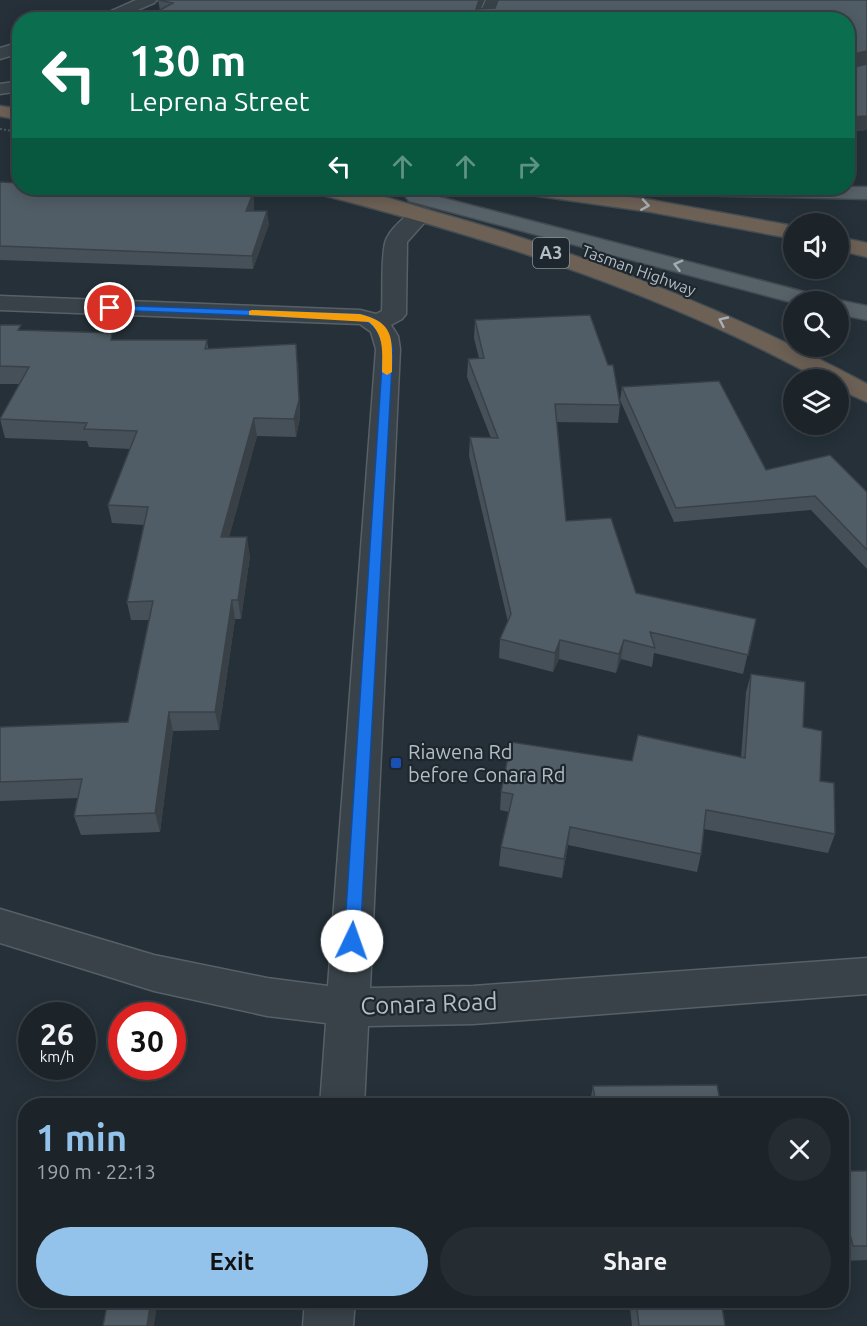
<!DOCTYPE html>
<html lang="en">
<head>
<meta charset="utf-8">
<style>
  body { margin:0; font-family:Ubuntu,sans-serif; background:#252c32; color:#f1f3f6; height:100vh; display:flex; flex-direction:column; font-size:22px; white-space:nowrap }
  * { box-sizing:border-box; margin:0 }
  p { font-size:20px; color:#a0a4a8 }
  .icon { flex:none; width:33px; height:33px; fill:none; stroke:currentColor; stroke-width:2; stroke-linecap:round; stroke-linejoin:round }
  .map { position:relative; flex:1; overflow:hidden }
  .panel { position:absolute; left:18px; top:1098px; width:831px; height:210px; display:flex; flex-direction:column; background:#1c242a; border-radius:24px; box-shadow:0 3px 15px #0003,0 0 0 2px #3a4147 }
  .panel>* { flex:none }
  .hud { position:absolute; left:12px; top:12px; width:843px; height:183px; border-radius:24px; box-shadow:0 3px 15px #0003,0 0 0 2px #3a4147; background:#0b6e4f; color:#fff; overflow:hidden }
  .buttons { position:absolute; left:783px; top:213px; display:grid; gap:12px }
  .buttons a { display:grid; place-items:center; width:66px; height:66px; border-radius:50%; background:#1c242a; box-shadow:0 3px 15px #0003,0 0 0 2px #3a4147; font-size:30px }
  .speed { position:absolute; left:18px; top:1002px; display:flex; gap:12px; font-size:30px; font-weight:700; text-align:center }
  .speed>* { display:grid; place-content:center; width:78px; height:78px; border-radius:50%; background:#1c242a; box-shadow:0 3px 15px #0003,0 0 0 2px #3a4147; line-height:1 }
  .speed small { font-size:15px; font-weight:400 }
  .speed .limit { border:9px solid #d22; background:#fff; color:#111 }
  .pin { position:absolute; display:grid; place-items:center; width:51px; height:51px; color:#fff; margin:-26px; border:3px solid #fff; border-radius:50%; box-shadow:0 2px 6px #0007 }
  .me { position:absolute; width:66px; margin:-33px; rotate:3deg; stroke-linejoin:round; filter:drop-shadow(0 0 4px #0008) }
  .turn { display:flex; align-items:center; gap:21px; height:126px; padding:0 18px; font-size:27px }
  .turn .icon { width:78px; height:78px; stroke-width:2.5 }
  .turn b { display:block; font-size:42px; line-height:51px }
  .lanes { display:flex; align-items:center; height:57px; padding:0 18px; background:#0003; justify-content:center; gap:30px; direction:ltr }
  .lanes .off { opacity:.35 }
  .round { display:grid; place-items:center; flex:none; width:63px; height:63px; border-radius:32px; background:#252c32 }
  .head { display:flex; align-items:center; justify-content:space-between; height:102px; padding:0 18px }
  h1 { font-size:36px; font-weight:700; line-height:45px; color:#93c3ea }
  .button { display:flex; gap:12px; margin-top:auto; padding:12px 18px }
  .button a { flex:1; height:69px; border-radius:36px; background:#93c3ea; color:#111; font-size:24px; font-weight:700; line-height:69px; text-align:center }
  .button a+a { background:#252c32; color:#f1f3f6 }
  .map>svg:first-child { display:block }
</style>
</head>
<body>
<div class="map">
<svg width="867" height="1326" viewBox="0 0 867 1326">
  <rect width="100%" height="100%" fill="#253038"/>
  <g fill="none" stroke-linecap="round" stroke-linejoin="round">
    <!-- minor casing -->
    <g stroke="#576066" stroke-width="3">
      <path id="minor" d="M136 0H157L154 3 114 20H91Z
        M486 0H502L493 20H477Z
        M20 42V53L0 59V48Z
        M20 81V91L0 94V84Z
        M422 208 429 210 432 214 407 242 406 314 402 319 391 325 398 336 400 349 370 988 473 986 867 958V994L473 1024 368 1026 364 1106H320L326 1023 267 1016 154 991 0 943V909L154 955 267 978 328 986 376 349 371 332 360 324 0 310V296L360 310 376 314 382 311C383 291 381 262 385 243 388 230 409 211 422 208Z
        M305 1300H355L353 1326H303Z"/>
    </g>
    <!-- major casing -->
    <g stroke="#424b51" stroke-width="3">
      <path id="major" d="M867 187V199L648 194 641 192 638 188Z
        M416 191 824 297 827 302 794 303 409 201 406 197 409 193Z
        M838 300 867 306V320L838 314V302H832Z"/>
    </g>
    <!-- highway casing -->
    <g stroke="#444d53" stroke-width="3">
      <path id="highway" d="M0 106 20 109V120L0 116Z
        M308 188C349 183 393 200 432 211 584 253 729 310 867 384V402L838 389V380H821C661 292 487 237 311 192Z
        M514 188H564L651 200 794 226V239L651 212 524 194 517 192Z
        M838 237 867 243V257L838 250Z"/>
    </g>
    <!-- minor -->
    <use href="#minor" fill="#384248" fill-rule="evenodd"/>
    <!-- major -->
    <use href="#major" fill="#576168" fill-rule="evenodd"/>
    <!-- highway -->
    <use href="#highway" fill="#6d6156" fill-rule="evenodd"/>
    <!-- path-bridge -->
    <path stroke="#495a59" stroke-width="2" stroke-dasharray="2 2" stroke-linecap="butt" d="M0 129 20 132"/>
  </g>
  <!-- wall -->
  <path fill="#465058" d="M158 0 480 8 867 0V130L848 132V20L160 10Z
    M0 182 20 188H182V191L253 193 254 207 253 211 269 224 253 269 0 260Z
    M475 320 620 405 618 423 557 422 566 521 636 593 756 619 743 674 654 653 652 667 621 659 616 673 559 659 553 672 499 658 500 639 508 622 469 456 470 437 491 438 467 377 468 359 479 358 474 338Z
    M0 325 22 331 113 340H207L208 348 298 362 300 418 296 437 257 436 229 537 250 556 241 619H235L219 730 173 731 160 832 81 835 74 816 78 798 0 801V727L128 722 149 620H131L127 602 144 525 112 523 108 505 130 449 89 447 87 441 5 438 0 419 19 384H0Z
    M622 387 766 470 867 492V569L811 510 674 522 620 400Z
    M751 674 803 727 820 781 835 834 828 853 704 829 701 854 697 872 568 845 562 878 499 866 501 847 509 812 500 810 501 792 632 761 741 757 746 692Z
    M593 1086 721 1106H590V1102Z
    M842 1171H867V1260L843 1261 842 1253Z
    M629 1300H721L725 1326H632Z"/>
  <!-- shaded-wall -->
  <path fill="#394147" d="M479 0H484L476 20V9Z
    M867 51V65L848 68 849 55Z
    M867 116V130L848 132V117Z
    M253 193 254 207 248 224 246 211Z
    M267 211 269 224 253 269 252 256Z
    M296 344 300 418 296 437 294 419Z
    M254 418 257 436 224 556 221 537Z
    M247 537 250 556 241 619 238 600Z
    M232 600 235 619 219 730 215 712Z
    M560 640 559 659 553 672 555 653Z
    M624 640 621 659 616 673 619 654Z
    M169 712 173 731 160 832 155 813Z
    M570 827 568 845 562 878 564 859Z
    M151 1300H158L154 1326H147Z"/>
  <!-- building -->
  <path fill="#515d66" stroke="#394147" stroke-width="1.5" d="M158 0H479L476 9 495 8 498 0H867V51L849 55 850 68 867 64V116L848 117V20H141L173 3Z
    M0 182 20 183V188H181L179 191 253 193 246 211H267L252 256 0 246Z
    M590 315 608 365H613L620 405 555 404 566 521 611 518 636 593 756 619 748 655 650 632 655 648 624 640 619 654 560 640 555 653 500 639 511 614 470 437 498 438 468 359 484 358 475 320Z
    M0 325H21L18 330 112 333 111 340H207L205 349 296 344 299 400 294 419 254 418 221 537H247L238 600H232L215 712H169L155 813 74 816 82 779 0 782V727L128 722 153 601 127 602 148 507 108 505 137 431 84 429 87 423 0 419 29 367 0 366Z
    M719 381 766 470 830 455 867 492V550L815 496 676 508 622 387Z
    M751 674 805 682 803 727 822 731 820 781 834 783 835 834 706 810 701 854 570 827 564 859 501 847 513 794 501 792 511 742 632 761 638 735 745 758Z
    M717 1085 721 1106H596L593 1086Z
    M842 1171H867V1246H853L842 1203Z
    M108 1300H151L147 1326H103Z
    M636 1300H721L725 1326H639Z"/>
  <!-- one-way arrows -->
  <defs><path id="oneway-chevron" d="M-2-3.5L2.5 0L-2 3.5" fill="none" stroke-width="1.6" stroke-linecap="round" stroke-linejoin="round" transform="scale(1.5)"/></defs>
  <g stroke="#a9afb4">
    <use href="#oneway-chevron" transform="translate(645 205) rotate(9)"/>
    <use href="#oneway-chevron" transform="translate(723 321) rotate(-155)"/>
  </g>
  <use stroke="#a1abb2" href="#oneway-chevron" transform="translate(678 265) rotate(-165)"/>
  <!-- route -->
  <path fill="#1a73e8" stroke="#114b97" stroke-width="1.5" d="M106 305 360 314C382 319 388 327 393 349L360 941 358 946 352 948 346 946 344 941 383 349C380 334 376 324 360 320L110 310H106Z"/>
  <!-- slow -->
  <path fill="#f59e0b" d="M252 310 360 314C396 323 392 340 392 372L387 375 382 372C382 352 385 336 369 322L249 315V311Z"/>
  <!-- markers -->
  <rect fill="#1a4fb4" stroke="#1e272d" stroke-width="2" x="390" y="757" width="12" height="12" rx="3"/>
  <g text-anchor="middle" stroke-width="4.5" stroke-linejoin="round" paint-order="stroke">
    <!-- far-street labels -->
    <g font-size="16" fill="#b4bdc4" stroke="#1e272d">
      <text transform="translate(639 270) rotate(20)" y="6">Tasman Highway</text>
    </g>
    <!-- shield labels -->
    <rect fill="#1e272d" stroke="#879097" stroke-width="1.5" x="533" y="238" width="36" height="30" rx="4.5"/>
    <g font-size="18" font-weight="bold" fill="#b4bdc4">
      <text x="551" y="259">A3</text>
    </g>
    <!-- poi labels -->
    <g font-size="20" fill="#b4bdc4" stroke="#1e272d" text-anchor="start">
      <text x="408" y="759">Riawena Rd<tspan x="408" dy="23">before Conara Rd</tspan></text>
    </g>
    <!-- near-street labels -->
    <g font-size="24" fill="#b4bdc4" stroke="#1e272d">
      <text transform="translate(429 1004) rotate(-2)" y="8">Conara Road</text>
    </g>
  </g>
</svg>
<div class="buttons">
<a><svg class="icon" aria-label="sound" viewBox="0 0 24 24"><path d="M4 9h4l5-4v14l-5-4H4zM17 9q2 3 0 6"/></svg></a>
<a><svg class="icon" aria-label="search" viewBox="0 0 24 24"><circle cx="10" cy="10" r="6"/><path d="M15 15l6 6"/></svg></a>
<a><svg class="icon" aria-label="layers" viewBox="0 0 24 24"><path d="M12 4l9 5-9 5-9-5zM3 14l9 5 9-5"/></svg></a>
</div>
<div class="speed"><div>26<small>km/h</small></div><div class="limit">30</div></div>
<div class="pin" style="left:110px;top:308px;background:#d93025"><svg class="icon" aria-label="arrive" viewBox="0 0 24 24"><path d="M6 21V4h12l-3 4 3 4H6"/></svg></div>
<svg class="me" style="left:352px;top:941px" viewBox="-20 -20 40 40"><circle r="19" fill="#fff"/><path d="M0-13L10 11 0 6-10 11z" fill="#1a73e8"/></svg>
<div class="hud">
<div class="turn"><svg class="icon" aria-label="left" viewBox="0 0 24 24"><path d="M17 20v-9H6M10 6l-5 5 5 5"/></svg><div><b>130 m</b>Leprena Street</div></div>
<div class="lanes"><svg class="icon" aria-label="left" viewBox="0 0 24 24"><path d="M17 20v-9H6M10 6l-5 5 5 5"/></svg><svg class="icon off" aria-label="ahead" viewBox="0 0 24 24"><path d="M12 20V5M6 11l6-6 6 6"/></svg><svg class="icon off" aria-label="ahead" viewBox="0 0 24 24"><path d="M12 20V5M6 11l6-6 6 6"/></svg><svg class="icon off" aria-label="right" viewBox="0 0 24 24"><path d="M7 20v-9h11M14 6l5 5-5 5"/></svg></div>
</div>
<section class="panel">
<div class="head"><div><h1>1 min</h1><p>190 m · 22:13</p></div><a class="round"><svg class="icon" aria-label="close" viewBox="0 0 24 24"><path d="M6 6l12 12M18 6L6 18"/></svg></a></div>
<div class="button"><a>Exit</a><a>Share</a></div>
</section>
</div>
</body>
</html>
